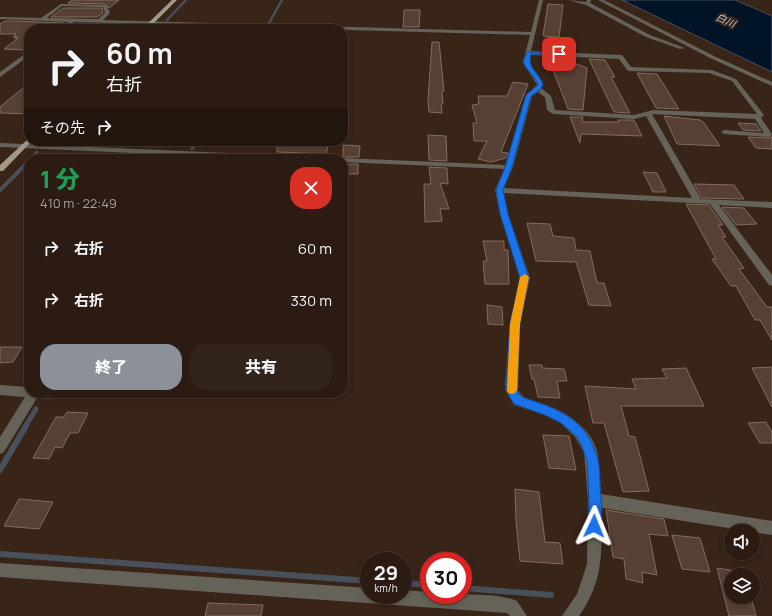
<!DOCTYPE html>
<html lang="ja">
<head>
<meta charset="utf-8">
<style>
  body { margin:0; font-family:Manrope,"Noto Sans JP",sans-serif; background:#33241b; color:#f1f3f6; height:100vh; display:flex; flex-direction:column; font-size:15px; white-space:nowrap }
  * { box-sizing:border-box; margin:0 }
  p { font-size:13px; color:#a6a19f }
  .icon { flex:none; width:22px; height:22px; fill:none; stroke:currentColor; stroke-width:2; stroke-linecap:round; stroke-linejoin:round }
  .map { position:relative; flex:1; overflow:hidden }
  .panel { position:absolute; left:24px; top:154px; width:324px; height:244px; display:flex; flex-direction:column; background:#2b1b12; border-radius:16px; box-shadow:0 2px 6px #0003,0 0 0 1px #473932 }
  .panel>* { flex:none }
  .banner { position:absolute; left:24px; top:24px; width:324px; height:122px; border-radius:16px; box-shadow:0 2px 6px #0003,0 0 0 1px #473932; background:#2b1b12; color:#f1f3f6; overflow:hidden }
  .controls { position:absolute; left:724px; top:524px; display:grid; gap:8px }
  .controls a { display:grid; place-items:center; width:36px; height:36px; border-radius:50%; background:#2b1b12; box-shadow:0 2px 6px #0003,0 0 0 1px #473932; font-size:20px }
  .speed { position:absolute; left:360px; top:552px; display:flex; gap:8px; font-size:20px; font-weight:700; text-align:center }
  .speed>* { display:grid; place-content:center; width:52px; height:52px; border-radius:50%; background:#2b1b12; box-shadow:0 2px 6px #0003,0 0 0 1px #473932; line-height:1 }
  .speed small { font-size:10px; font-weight:400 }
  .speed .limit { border:6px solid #d22; background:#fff; color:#111 }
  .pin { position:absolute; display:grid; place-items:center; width:34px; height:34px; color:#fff; margin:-17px; border-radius:8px; box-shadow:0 2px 6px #0006 }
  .me { position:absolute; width:44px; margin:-22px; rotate:2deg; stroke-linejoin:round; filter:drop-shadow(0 0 3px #0008) }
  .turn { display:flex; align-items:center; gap:14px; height:84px; padding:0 16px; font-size:18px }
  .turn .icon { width:52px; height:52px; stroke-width:2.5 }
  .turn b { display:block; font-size:28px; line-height:34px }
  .then { display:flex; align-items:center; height:38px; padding:0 16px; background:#0003; gap:8px; font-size:15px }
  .round { display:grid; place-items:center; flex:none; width:42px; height:42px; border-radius:16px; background:#33241b }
  .overview { display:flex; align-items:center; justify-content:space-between; height:68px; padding:0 16px }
  h1 { font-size:24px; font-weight:800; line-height:30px; color:#1e9e55 }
  .button { display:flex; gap:8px; margin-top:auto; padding:8px 16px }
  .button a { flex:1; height:46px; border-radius:16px; background:#8c9099; color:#fff; font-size:16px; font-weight:800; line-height:46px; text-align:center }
  .button a+a { background:#33241b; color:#f1f3f6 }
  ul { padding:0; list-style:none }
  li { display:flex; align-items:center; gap:12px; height:52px; padding:0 16px }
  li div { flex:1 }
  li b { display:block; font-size:15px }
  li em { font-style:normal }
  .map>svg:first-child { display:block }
</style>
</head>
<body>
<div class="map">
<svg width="772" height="616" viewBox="0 0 772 616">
  <rect width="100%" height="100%" fill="#392418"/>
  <!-- water -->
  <path fill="#011327" stroke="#48505c" d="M622 0H735L772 16V72Z"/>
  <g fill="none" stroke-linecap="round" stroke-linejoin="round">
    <!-- stream-far4 -->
    <path stroke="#48505c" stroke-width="2.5" d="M167 20 186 0
      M269 23 282 0
      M158 29 162 25"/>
    <!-- stream-far3 -->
    <path stroke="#48505c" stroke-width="3" d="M192 149 197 141
      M31 159 37 152
      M27 163 29 161"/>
    <!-- stream-far2 -->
    <path stroke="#48505c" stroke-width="4" d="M0 190 28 162"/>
    <!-- stream-far1 -->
    <path stroke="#48505c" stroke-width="5" d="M25 427 36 409"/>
    <!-- stream -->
    <path stroke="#48505c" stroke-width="6" d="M0 470 26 426
      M0 554 369 581
      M403 583 429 585
      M463 588 551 595"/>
  </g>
  <!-- building -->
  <path fill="#564033" stroke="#846b5d" d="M72 0H119L109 8 105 4 68 3Z
    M548 4 563 5 559 37 543 36Z
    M63 8H102L103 13 97 17H51Z
    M404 10H420L419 27H403Z
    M5 21H14L64 23 57 29H29V46L24 50 4 49 18 38H15L17 37H13L16 34H0V24Z
    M74 24H93L87 29H67Z
    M432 42H439L444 91H442L443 104H441L442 113 429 112 428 100Z
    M548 57 561 58 587 68 583 110 568 109Z
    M589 59 605 60 615 77H611L630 113 614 112Z
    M637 73 657 74 679 109 656 108Z
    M513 82 528 84 501 152 508 153 506 158 491 162 478 159 487 141H474L473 123H477L472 105 479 104 478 96H507Z
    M29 83V114L0 113V107Z
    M664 116 700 120 704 123 720 146 677 144Z
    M570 117H583L582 122H619L618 120H634L642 136 581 134 580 143Z
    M738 123 756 124 761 131 743 130Z
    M428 135 446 136 447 161 429 160Z
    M748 137 769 138 772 137V149L756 148Z
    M277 141H326L325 143H329L326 154 277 152Z
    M343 145 360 146 359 157H343Z
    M343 164H358V174H343Z
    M429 167 447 168 448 184 440 183 449 209H440L442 221 425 222 424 184H431Z
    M643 172 657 173 666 192H653Z
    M694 184 734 185 744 199 702 198Z
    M686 204 709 205 723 225H718L726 237H722L744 268 739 269 767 307H772V340L760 320H755L736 286H731L712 259H716Z
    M722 207 744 208 757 224 736 225Z
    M527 223 550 224 553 236 574 238 576 250 590 251 597 283H604L611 306 589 305 576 262 536 261Z
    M483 241H504V250H508L509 284H485L483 261H487Z
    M487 305 502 307 503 325 488 324Z
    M0 347H22L13 362 0 363Z
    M529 365H542V368L564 369 567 381H557L560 398 538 397 534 379H532Z
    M772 367V407L752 368Z
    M686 368 704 406H621L629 436 635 437 649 491 623 492 604 423H593L585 386 636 389 632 379 667 378 662 369Z
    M67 412 88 413 78 433H70L62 448 55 447 49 459 33 458 56 417H64Z
    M766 422 772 432V443H760L748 423Z
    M543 435 569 436 576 470 549 468Z
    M515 489 539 492 545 542 560 543 563 564 520 561 516 521Z
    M19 499 53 502 39 529 4 526Z
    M606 510 664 519 668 536 649 534 657 575 642 572 643 583 626 579 624 559 613 557Z
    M672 535 700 538 710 572 682 569Z
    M717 568 736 571 737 575H731V597H751L756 616H729Z
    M208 603 263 605 261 616H205Z"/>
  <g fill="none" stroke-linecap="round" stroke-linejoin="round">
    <!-- minor -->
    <path fill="#656257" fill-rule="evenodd" d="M539 0H543L531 51 621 55 623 56 631 67 712 70 736 79 764 115 761 118 772 134 771 136 769 137 724 134 721 132 724 130 764 133 755 119 652 114 701 199 772 202V208L719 205 772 275V286L769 285 710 204 504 193 508 214 530 278 520 324 518 390C524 401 535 401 546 405 567 412 591 429 597 451 600 465 600 480 601 494L772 521V535L602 508C601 551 605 579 579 616H562L577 594 587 564 588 500 584 452 575 437 561 423 545 415 514 405 506 391 505 385 510 324 520 278 500 214 495 190 504 169 343 162V159H340L343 158 506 165 526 95 537 85 523 62 530 35 74 22 64 29H58L68 22 0 19V17L41 18 61 4 105 5 107 6 110 13 103 20 531 32ZM62 6 103 7 105 13 98 19 47 18ZM531 55 619 59 627 70 629 71 709 73 732 81 757 114 653 110 634 115 555 110 551 96 541 88 543 85 542 82 529 62ZM538 92 545 97 547 110 553 114 634 119 646 116 692 198 504 188 513 167 532 96Z
      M568 0 586 2 587 0H591L590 3 650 35 685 48 680 49 646 37 586 5Z
      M598 0H604L714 56 772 82V86L710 58Z
      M29 51V56L0 77V72Z
      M0 143 320 157 324 159H270L0 147Z
      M0 385 29 387V393H61C57 402 46 399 37 398L4 452 0 454V437L25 397 0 395Z
      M0 563 369 588V595H403V590L429 592V595C453 595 496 592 517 601L527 616H510L507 613 0 577Z"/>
    <!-- primary -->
    <path fill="#a09a84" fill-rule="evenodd" d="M172 0H177L148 29H142Z
      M29 139V141H33L31 142 3 171H0V165L27 140Z"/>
  </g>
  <!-- route -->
  <path fill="#1a73e8" stroke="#114b97" d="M527 52 559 53 562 54 559 56 531 54C527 70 539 71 543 85L540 90 531 96 512 167 503 190 508 214 529 278 520 324 516 385 519 394 522 397C558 409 587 418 598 460 600 468 600 479 600 487 601 500 604 518 599 530L594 532 590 530 588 526 589 500 587 461 581 444 576 436 561 423 545 415 514 404 509 396 506 385 510 324 520 278 500 214 496 190 505 167 526 95 538 85C535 76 527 71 523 62Z"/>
  <!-- slow -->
  <path fill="#f59e0b" d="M525 274 529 277 520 324 517 390 515 393 512 394 508 393 507 390 510 324 520 277Z"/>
  <g text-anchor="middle" stroke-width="4" stroke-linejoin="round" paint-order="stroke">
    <!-- far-water labels -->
    <g font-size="10" font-style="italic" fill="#b1d2f6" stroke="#392418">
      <text transform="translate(726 20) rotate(24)" y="4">白川</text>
    </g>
  </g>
</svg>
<div class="controls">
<a><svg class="icon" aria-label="sound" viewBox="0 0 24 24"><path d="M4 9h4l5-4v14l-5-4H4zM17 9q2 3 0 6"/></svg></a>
<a><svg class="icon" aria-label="layers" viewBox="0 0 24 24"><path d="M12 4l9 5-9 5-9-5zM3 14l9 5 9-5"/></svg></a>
</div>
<div class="speed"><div>29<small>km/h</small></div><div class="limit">30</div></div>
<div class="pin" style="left:559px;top:54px;background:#d93025"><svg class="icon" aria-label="arrive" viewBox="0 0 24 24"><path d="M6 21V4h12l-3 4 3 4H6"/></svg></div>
<svg class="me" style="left:594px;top:526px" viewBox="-20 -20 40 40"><path d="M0-17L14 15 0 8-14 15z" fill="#1a73e8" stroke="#fff" stroke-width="4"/></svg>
<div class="banner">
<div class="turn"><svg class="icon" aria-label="right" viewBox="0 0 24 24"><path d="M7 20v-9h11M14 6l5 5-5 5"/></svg><div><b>60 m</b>右折</div></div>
<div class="then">その先<svg class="icon" aria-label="right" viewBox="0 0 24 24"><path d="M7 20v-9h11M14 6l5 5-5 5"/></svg></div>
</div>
<section class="panel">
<div class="overview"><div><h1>1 分</h1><p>410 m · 22:49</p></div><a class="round" style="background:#d93025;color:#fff"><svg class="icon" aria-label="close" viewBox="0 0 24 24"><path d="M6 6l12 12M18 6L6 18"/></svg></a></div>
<ul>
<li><svg class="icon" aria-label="right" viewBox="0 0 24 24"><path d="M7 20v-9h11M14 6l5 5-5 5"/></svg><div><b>右折</b></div><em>60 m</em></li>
<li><svg class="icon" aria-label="right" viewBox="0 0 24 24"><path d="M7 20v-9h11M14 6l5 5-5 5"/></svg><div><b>右折</b></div><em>330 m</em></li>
</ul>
<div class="button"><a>終了</a><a>共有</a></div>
</section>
</div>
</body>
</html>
